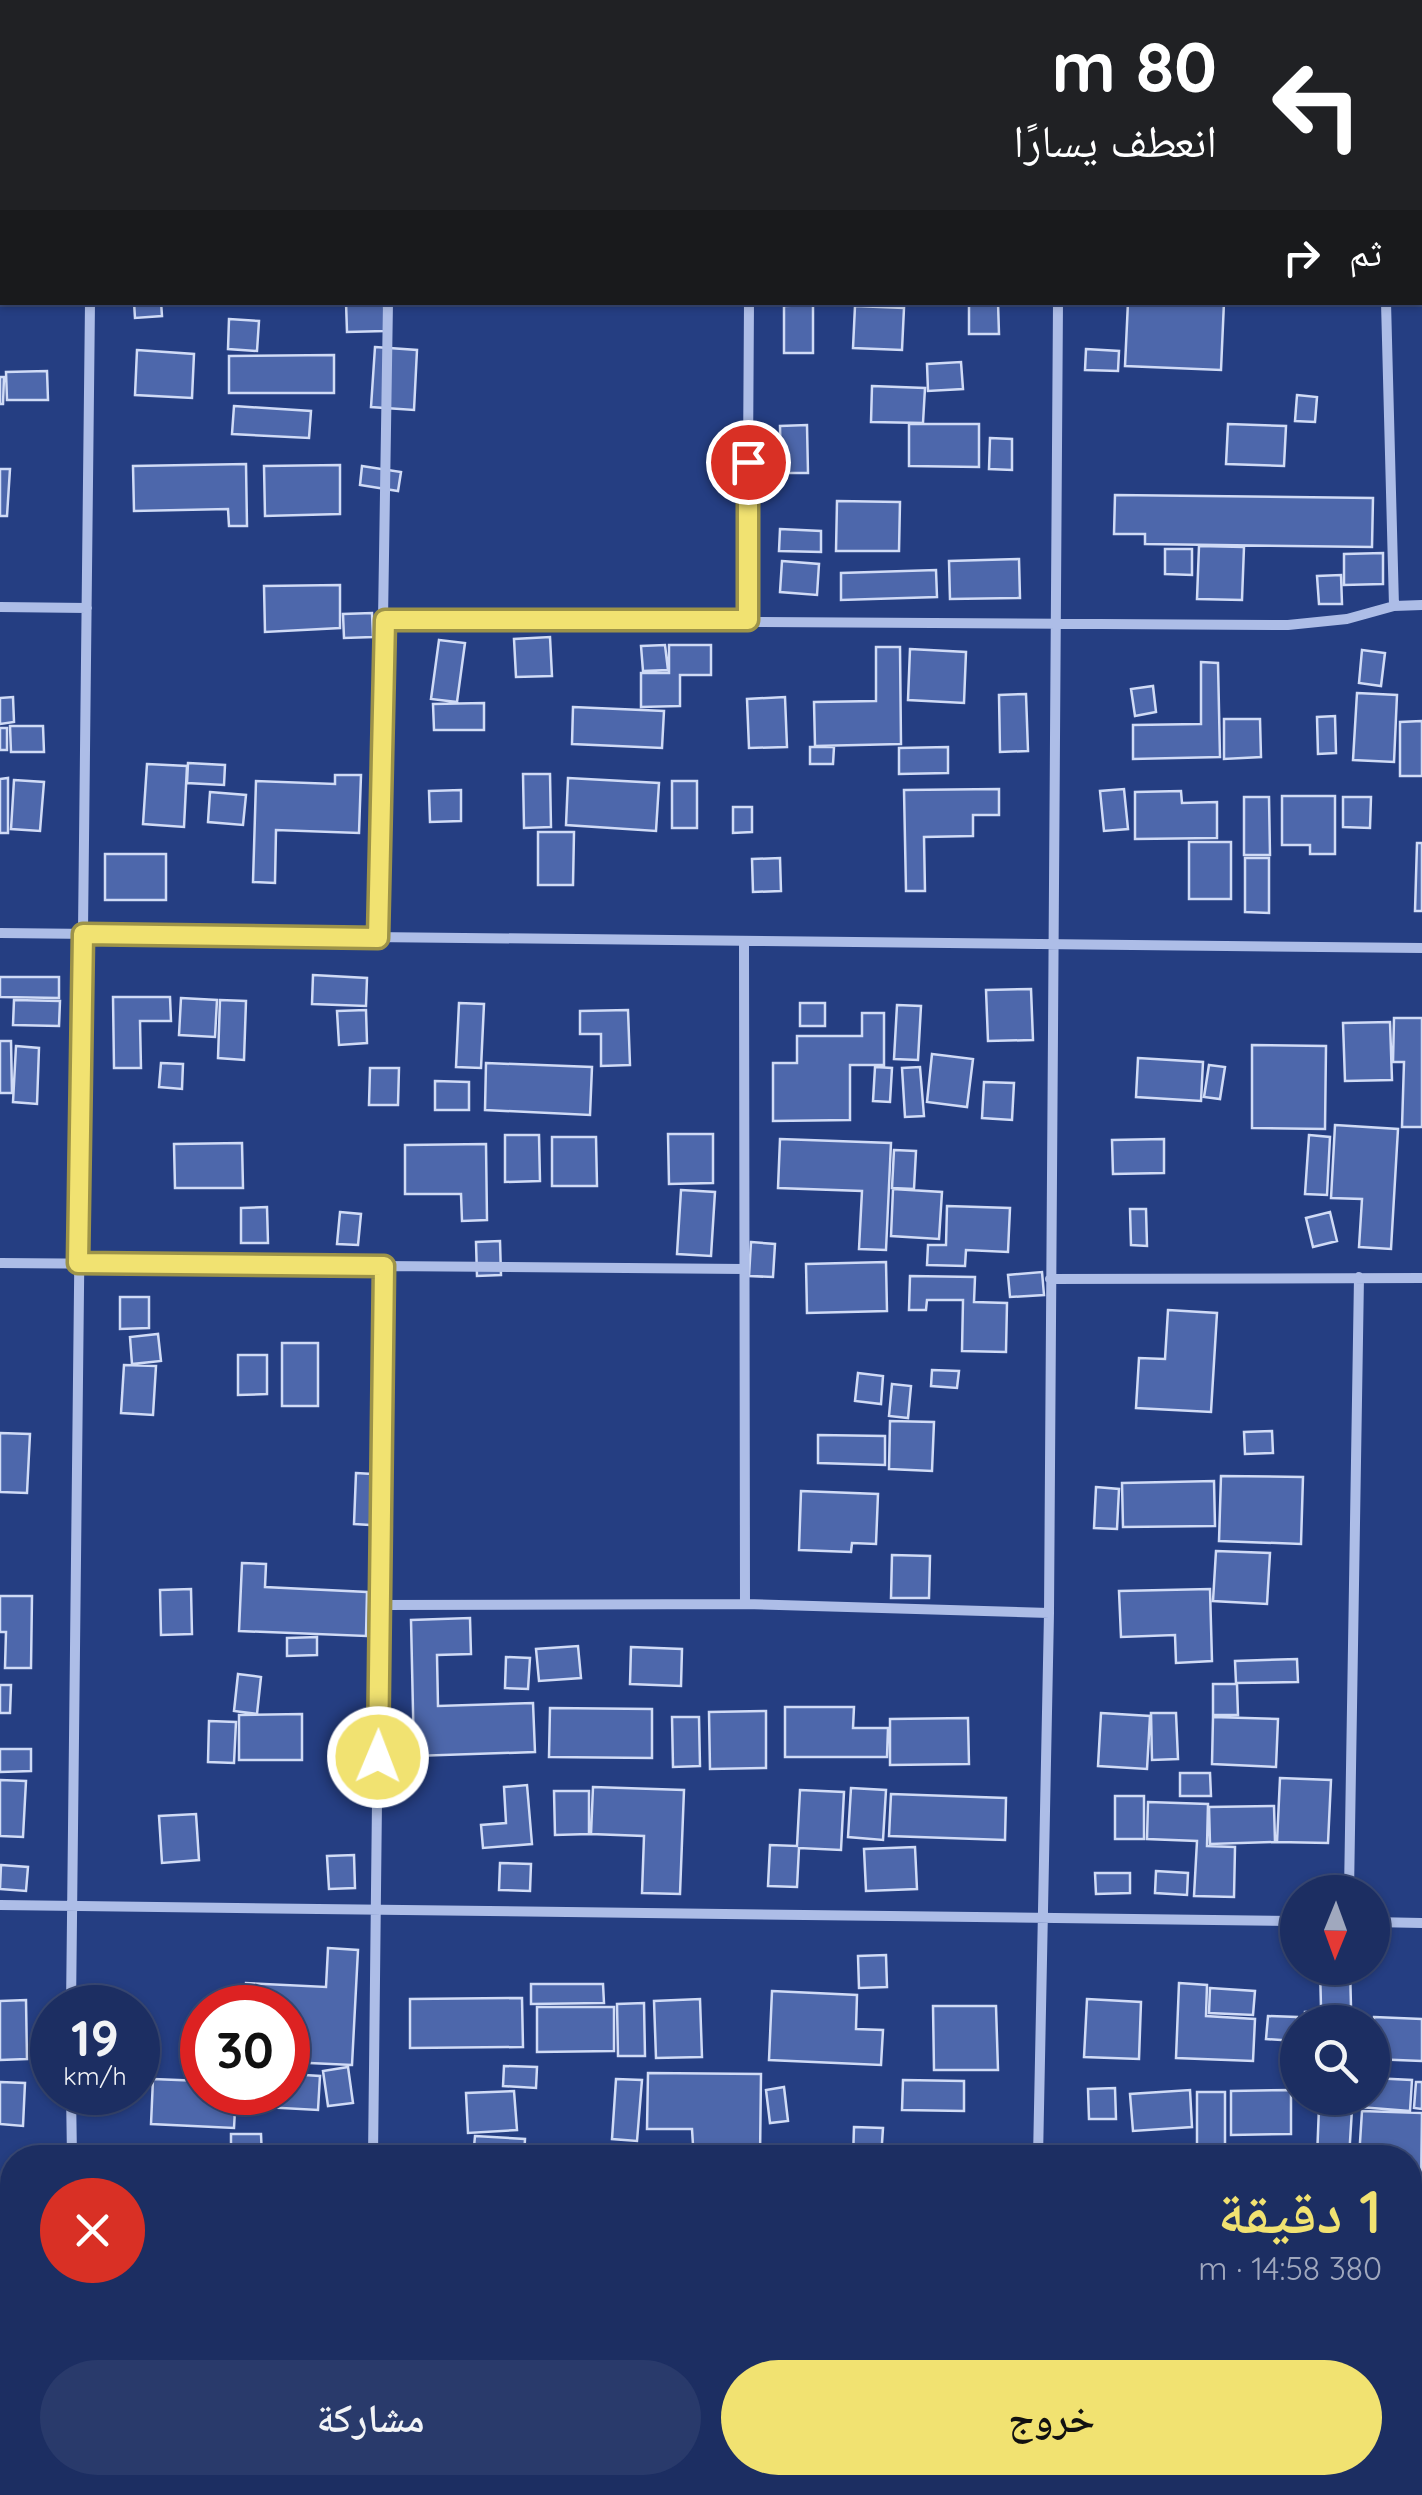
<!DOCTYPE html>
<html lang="ar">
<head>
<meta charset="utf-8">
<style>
  body { margin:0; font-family:Quicksand,"Noto Naskh Arabic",sans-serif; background:#293a6b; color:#f1f3f6; direction:rtl; height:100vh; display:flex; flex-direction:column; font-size:38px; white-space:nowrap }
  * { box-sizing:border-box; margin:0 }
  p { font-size:32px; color:#a0a8be }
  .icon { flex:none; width:55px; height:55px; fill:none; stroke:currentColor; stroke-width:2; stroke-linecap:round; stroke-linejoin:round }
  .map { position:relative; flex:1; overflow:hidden; direction:ltr }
  .drawer { position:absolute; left:0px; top:2145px; width:1422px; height:350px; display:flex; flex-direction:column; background:#1c2e62; border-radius:40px 40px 0 0; box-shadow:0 2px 8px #0004,0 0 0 2px #3a4a77; direction:rtl }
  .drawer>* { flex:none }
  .banner { position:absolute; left:0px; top:0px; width:1422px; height:305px; box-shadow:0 2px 8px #0004,0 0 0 2px #3a4a77; direction:rtl; background:#202124; color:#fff; overflow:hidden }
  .needle { width:65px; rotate:181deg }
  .fabs { position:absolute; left:1280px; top:1875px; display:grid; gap:20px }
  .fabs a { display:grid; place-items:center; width:110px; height:110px; border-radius:50%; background:#1c2e62; box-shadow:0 2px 8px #0004,0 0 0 2px #3a4a77; font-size:50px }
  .speed { position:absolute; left:30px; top:1985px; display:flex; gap:20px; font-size:50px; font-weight:700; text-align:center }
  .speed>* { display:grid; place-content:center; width:130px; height:130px; border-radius:50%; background:#1c2e62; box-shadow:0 2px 8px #0004,0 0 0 2px #3a4a77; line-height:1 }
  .speed small { font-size:25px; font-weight:400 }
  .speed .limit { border:15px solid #d22; background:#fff; color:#111 }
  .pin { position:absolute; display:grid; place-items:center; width:85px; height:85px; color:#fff; margin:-42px; border:5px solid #fff; border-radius:50%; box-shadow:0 2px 10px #0007 }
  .me { position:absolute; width:110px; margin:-55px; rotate:1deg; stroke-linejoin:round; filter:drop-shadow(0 0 8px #0008) }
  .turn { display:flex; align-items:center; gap:35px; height:210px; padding:0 40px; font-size:45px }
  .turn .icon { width:130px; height:130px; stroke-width:2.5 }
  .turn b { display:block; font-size:70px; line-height:85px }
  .then { display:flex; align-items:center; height:95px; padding:0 40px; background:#0003; gap:20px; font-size:38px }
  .round { display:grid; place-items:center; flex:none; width:105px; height:105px; border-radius:52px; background:#293a6b }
  .overview { display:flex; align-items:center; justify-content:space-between; height:170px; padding:0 40px }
  h1 { font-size:60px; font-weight:600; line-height:75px; color:#f1e271 }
  .cta { display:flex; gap:20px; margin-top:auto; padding:20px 40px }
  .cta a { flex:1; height:115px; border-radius:60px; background:#f1e271; color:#111; font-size:40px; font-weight:600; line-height:115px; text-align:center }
  .cta a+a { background:#293a6b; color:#f1f3f6 }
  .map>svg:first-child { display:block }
</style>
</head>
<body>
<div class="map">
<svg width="1422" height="2495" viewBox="0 0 1422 2495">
  <rect width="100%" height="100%" fill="#253e82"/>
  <!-- building -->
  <path fill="#4d67ab" stroke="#d0dbf6" stroke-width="2.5" d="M16 0H54V2H16Z
    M0 55H2V99H0Z
    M0 131H2V194L0 193Z
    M134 302H161L162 316 135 318Z
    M346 302H384L385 331 347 332Z
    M969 302H998L999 334H969Z
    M1128 302H1224L1221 370 1125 366Z
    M813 305V353H784V306Z
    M855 306 904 308 902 350 853 348Z
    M229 319 259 321 257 351 228 349Z
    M375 347 417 350 414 410 371 407Z
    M1086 349 1119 351 1118 371 1085 370Z
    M137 350 194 354 192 398 135 395Z
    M334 355V393H229V356Z
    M961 362 963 389 928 391 927 364Z
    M47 371 48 400H7L6 372Z
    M0 377H4L3 404H0Z
    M872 386 925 388 923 423 871 422Z
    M1297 395 1317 397 1315 422 1295 421Z
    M234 406 311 411 309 438 232 434Z
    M909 424H979V467L909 466Z
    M1228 424 1286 426 1284 466 1226 464Z
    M807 425 808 473H781L780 426Z
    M990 438 1012 439V470L989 469Z
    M246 464 247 526H229L228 509 134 511 133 466Z
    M340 465V514L265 516 264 466Z
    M362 466 401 472 398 491 360 485Z
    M0 469H10L7 516H0Z
    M1115 495 1373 498 1372 547 1145 544V534H1114Z
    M837 501 900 502 899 551H836Z
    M780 529 821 531V552L779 551Z
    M1199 546 1244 547 1242 600 1197 599Z
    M1165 549H1192V575L1165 574Z
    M1383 553V584L1344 585V554Z
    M1019 559 1020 598 950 599 949 561Z
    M782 561 819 564 817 595 780 592Z
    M936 570 937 597 841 600V573Z
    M1341 575 1342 604H1319L1317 576Z
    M340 585V628L265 632 264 586Z
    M372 613 373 637 344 638 343 614Z
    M550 637 552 676 516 677 514 639Z
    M439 640 465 643 457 702 431 699Z
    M665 645 668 670 643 671 641 646Z
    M669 645H711V675H680V706L641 707V673H669Z
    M876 647H900L901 744 815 746 814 702 876 701Z
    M910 649 966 652 964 703 908 700Z
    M1362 650 1385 653 1381 686 1359 683Z
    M1201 662 1218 663 1220 757 1133 759V725L1201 724Z
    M1153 686 1156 712 1135 716 1131 689Z
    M1357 693 1397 695 1394 762 1353 760Z
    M1026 694 1028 751 1000 752 999 695Z
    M13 697 14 722 0 724V698Z
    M785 697 787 747 749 748 747 699Z
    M484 703V730H434L433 704Z
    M573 707 664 711 662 748 572 744Z
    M1335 716 1336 753 1318 754 1317 717Z
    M1224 719H1260L1261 757 1224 759Z
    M1422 721V776H1400V722Z
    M10 726H43L44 752H11Z
    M0 728H7V750H0Z
    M810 747H834L833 764H810Z
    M948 747V773L899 774V748Z
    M188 763 225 765 224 785 187 783Z
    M147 764 187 766 184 827 143 824Z
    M523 774H550L551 827 524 828Z
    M335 775H361L359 833 276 830 275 883 253 882 256 781 335 784Z
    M8 778V833H0V779Z
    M568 778 659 783 656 831 566 825Z
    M14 780 44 782 40 831 11 829Z
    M672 781H697V828H672Z
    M999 789V815H973V836L924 837 925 891H906L904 790Z
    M1124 789 1128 829 1104 831 1100 791Z
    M461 790V821L430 822 429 791Z
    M1181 791 1182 803 1217 802V838L1135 839V792Z
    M210 792 246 795 243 825 208 822Z
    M1282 796H1335V854H1310V845H1282Z
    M1244 797H1269L1270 855H1244Z
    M1343 797H1371L1370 828 1343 827Z
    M733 807H752V832L733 833Z
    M538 832H574L573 885H538Z
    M1189 842H1231V899H1189Z
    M1417 843H1422V911H1415Z
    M105 854H166V900H105Z
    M780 858 781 891 753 892 752 859Z
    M1245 858H1269V913L1245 912Z
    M313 975 367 978 366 1006 312 1004Z
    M0 977H59V998L0 997Z
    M1031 989 1033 1040 988 1041 986 990Z
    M113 997H170L171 1021H140L141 1068H114Z
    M181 998 217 1000 215 1037 179 1035Z
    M14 1000 60 1001 59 1026 13 1025Z
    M220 1000 246 1001 244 1060 218 1058Z
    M459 1003 484 1004 481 1068 456 1067Z
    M800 1003H825V1026H800Z
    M897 1005 921 1006 918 1060 894 1059Z
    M366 1010 367 1043 339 1045 337 1011Z
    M628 1010 630 1065 601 1066V1034H580V1011Z
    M862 1013H884V1065H850V1120L773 1121V1063H797V1036H862Z
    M1394 1018H1422V1127H1402L1404 1062H1393Z
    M1390 1022 1392 1080 1345 1081 1343 1023Z
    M0 1041H11L12 1093H0Z
    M1252 1045 1326 1046 1325 1129 1252 1128Z
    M16 1046 39 1048 37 1104 13 1102Z
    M932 1054 973 1059 967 1107 927 1102Z
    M1138 1058 1203 1062 1201 1101 1136 1097Z
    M161 1063 183 1064 182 1089 159 1087Z
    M486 1063 592 1067 590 1115 485 1110Z
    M1209 1065 1225 1067 1220 1099 1204 1097Z
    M875 1067 892 1068 890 1102 873 1101Z
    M920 1067 924 1116 905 1117 902 1068Z
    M370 1068H399L398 1105H369Z
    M435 1081 469 1082V1110H435Z
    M984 1082 1014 1083 1012 1120 982 1118Z
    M1335 1125 1398 1129 1391 1249 1359 1247 1362 1199 1331 1198Z
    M668 1134H713V1183L669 1184Z
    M505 1135H539L540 1181 505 1182Z
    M1309 1135 1330 1137 1327 1195 1305 1194Z
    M552 1137H596L597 1186H552Z
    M780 1139 891 1143 886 1250 859 1249 862 1191 778 1188Z
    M1164 1139V1173L1113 1174 1112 1140Z
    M242 1143 243 1188H175L174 1144Z
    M486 1144 487 1220 462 1221 461 1194H405V1145Z
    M894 1150 916 1151 914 1189 892 1188Z
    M893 1189 942 1192 939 1239 891 1236Z
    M681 1190 715 1192 711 1256 677 1254Z
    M947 1206 1010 1208 1008 1252 966 1250 965 1266 927 1265 928 1245H946Z
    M267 1207 268 1243H241V1208Z
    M1130 1209H1146L1147 1246 1131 1245Z
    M340 1212 361 1214 358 1245 337 1244Z
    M1330 1212 1337 1241 1313 1247 1306 1218Z
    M500 1241 501 1275 477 1276 476 1242Z
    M751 1242 775 1244 773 1277 749 1276Z
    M886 1262 887 1311 807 1313 806 1264Z
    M1042 1272 1044 1295 1010 1297 1008 1275Z
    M910 1276 975 1277 974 1302 1007 1303 1006 1352 962 1351 963 1300H927L926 1310H909Z
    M120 1297H149V1328L120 1329Z
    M1168 1310 1217 1313 1211 1412 1136 1408 1139 1358 1165 1359Z
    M158 1334 161 1361 132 1364 130 1337Z
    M282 1343H318V1406H282Z
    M238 1355H267V1394L238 1395Z
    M124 1365 156 1366 153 1415 121 1413Z
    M932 1370 959 1371 957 1388 931 1386Z
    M858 1373 883 1376 881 1404 855 1401Z
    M892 1384 911 1386 908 1418 889 1416Z
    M890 1421 934 1422 932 1471 889 1469Z
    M1272 1431 1273 1453 1245 1454 1244 1432Z
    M0 1433 30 1434 27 1493 0 1492Z
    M818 1435 885 1436V1465L818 1463Z
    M356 1473 389 1475 387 1526 354 1524Z
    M1221 1476 1303 1477 1301 1544 1219 1541Z
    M1214 1481 1215 1526 1123 1527 1122 1483Z
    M1096 1487 1119 1489 1117 1529 1094 1528Z
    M801 1491 878 1494 876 1544 852 1543 851 1552 799 1550Z
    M1216 1551 1270 1553 1267 1604 1213 1601Z
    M892 1555 930 1556 929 1598H891Z
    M242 1563 266 1564 265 1587 367 1592 366 1636 239 1631Z
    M191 1589 192 1634 161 1635 160 1590Z
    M1210 1589 1212 1661 1176 1663 1175 1635 1121 1637 1119 1591Z
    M0 1596H32L31 1668H5L6 1632H0Z
    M470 1618 471 1654 437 1655 438 1706 533 1703 535 1752 414 1756 411 1620Z
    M317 1637V1655L287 1656V1638Z
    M578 1646 581 1678 539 1681 536 1649Z
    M631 1647 682 1649 681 1686 630 1684Z
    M506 1657 530 1658 528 1689 505 1688Z
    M1297 1659 1298 1682 1236 1683 1235 1661Z
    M238 1674 261 1677 257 1714 234 1711Z
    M1213 1684H1237L1238 1715H1213Z
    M0 1685H11L10 1713H0Z
    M785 1707H854L853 1728H888L887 1757H785Z
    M550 1708 652 1709V1758L549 1757Z
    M766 1711V1768L710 1769 709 1712Z
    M1101 1713 1150 1716 1147 1769 1098 1766Z
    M1151 1713H1176L1178 1759 1152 1760Z
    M302 1714V1760H239V1715Z
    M672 1717H699L700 1766 673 1767Z
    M1213 1717 1278 1719 1276 1767 1212 1764Z
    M968 1718 969 1764 890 1765V1719Z
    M209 1721 236 1722 234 1763 208 1762Z
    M0 1749H31V1771L0 1772Z
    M1180 1773H1210L1211 1796H1180Z
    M1280 1778 1331 1780 1328 1843 1277 1842Z
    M0 1780 26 1781 23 1837 0 1836Z
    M527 1785 532 1844 483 1848 481 1825 506 1823 504 1787Z
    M593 1787 684 1790 680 1894 642 1893 644 1836 591 1834Z
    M851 1788 886 1790 883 1840 848 1837Z
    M800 1790 844 1792 841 1850 799 1848 797 1887 768 1886 770 1845 797 1846Z
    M554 1791H589V1834L555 1835Z
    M891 1794 1006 1798 1005 1840 889 1836Z
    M1115 1796H1144V1839H1115Z
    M1148 1802 1208 1804 1207 1846 1235 1847 1234 1897 1194 1896 1197 1841 1147 1839Z
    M1274 1806 1275 1842 1210 1844 1209 1807Z
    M196 1814 199 1860 162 1863 159 1816Z
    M915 1847 917 1889 866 1891 864 1849Z
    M354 1855 355 1888 329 1889 327 1856Z
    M500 1863 531 1864 530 1891 499 1890Z
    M1 1865 28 1867 26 1891 0 1889Z
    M1156 1871 1188 1873 1187 1895 1155 1893Z
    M1095 1873H1130V1893L1096 1894Z
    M328 1948 358 1950 352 2065 288 2062V2008H244L246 1983 326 1987Z
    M886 1955 887 1987 859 1988 858 1956Z
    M1320 1968H1350L1351 2007H1321Z
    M1179 1983 1207 1985 1206 2016 1255 2019 1253 2061 1176 2058Z
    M531 1984H603L604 2003 531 2004Z
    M1210 1988 1255 1991 1253 2015 1209 2013Z
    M772 1991 857 1995 856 2029 883 2030 881 2065 769 2060Z
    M522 1998 523 2047 410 2048V1999Z
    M700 1999 702 2057 656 2058 654 2001Z
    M1087 1999 1141 2002 1139 2059 1084 2057Z
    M26 2000 27 2059 0 2060V2001Z
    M644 2003 645 2056H618L617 2004Z
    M933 2006H996L998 2070H934Z
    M537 2007H614V2051L537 2052Z
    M1322 2011V2022H1305V2012Z
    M1268 2016 1297 2017 1296 2041 1266 2039Z
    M1374 2017 1422 2019V2061L1372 2059Z
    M504 2066 537 2067 536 2088 503 2086Z
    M348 2067 353 2103 328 2106 323 2071Z
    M648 2073 761 2074 760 2158H740V2146L693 2145 692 2129H647Z
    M288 2074 320 2076 318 2110 246 2106 247 2092H288Z
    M1372 2078 1412 2080 1410 2111 1333 2105 1334 2098H1372Z
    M153 2079 202 2081V2092H236L234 2128 151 2124Z
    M616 2079 642 2080 637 2141 612 2139Z
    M903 2080 964 2081V2111L902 2110Z
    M0 2082 25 2083 23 2126 0 2124Z
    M1416 2082H1422V2109L1414 2108Z
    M784 2087 788 2121 770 2123 766 2090Z
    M1115 2088 1116 2119H1089L1088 2089Z
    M1190 2090 1192 2127 1133 2131 1130 2094Z
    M1291 2090V2134L1231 2135V2091Z
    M514 2091 517 2130 468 2133 466 2093Z
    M1197 2092H1225V2158H1197Z
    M1319 2107 1352 2109 1349 2158H1317Z
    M1362 2111 1422 2113 1421 2192 1410 2191V2158H1359Z
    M854 2127 883 2128 881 2158H853Z
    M231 2134H261L262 2158H231Z
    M475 2136 525 2139 524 2158H473Z
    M1410 2369H1422V2418L1410 2417Z
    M0 2379H12V2414H0Z
    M1422 2458V2495H1390V2482H1410V2459Z
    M797 2482H917L920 2487 911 2495H808Z
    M1088 2482H1204V2487L1088 2486Z
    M1261 2482H1317L1316 2495 1260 2492Z"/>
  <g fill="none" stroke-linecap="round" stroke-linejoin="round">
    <!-- street -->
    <path stroke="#adbde7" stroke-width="10" d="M95 2V0
      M757 2V0
      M1061 2V0
      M1376 2V0
      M0 258H2
      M1420 279H1422
      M1386 302 1394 606
      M0 607 87 608
      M385 620 1288 625 1347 619 1394 606 1422 605
      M747 621 749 302
      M0 933 1422 948
      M378 937 388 302
      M744 941 745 1604
      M0 1263 744 1269
      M1050 1279 1422 1278
      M379 1605 745 1604 1049 1613
      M1349 1892 1359 1277
      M0 1905 1298 1921
      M1372 1922 1422 1923
      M71 2008 90 302
      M71 2092 72 2158
      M373 2158 383 1266
      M1038 2158 1049 1613 1058 302
      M0 2235H12
      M1410 2248 1422 2249
      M381 2482V2495
      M1038 2482V2495"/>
  </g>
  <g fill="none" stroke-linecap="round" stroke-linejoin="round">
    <!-- route casing -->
    <g stroke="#9d9349" stroke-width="25">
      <path id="route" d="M378 1757 384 1266 78 1263 83 934 378 938 385 620H748V462"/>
    </g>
    <!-- route -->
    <use href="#route" stroke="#f1e271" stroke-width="18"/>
  </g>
</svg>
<div class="fabs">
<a><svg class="needle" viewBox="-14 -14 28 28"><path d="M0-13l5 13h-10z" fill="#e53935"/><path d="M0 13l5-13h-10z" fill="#a0a8be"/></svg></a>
<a><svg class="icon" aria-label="search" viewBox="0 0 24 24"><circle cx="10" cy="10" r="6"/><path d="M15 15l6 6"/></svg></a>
</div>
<div class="speed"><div>19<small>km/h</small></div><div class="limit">30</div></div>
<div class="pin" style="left:748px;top:462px;background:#d93025"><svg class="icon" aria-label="arrive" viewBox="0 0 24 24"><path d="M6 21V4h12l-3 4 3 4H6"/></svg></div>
<svg class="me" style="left:378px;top:1757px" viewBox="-20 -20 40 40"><circle r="17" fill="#f1e271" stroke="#fff" stroke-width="3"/><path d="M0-11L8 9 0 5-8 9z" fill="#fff"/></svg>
<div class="banner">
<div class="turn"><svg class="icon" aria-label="left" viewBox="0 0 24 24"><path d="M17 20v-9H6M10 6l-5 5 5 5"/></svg><div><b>80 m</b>انعطف يسارًا</div></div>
<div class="then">ثم<svg class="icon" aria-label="right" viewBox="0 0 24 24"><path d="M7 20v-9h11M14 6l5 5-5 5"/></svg></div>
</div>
<section class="drawer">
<div class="overview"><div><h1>1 دقيقة</h1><p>380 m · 14:58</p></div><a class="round" style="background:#d93025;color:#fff"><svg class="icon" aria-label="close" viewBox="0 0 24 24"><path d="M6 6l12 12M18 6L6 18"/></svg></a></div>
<div class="cta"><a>خروج</a><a>مشاركة</a></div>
</section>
</div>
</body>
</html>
